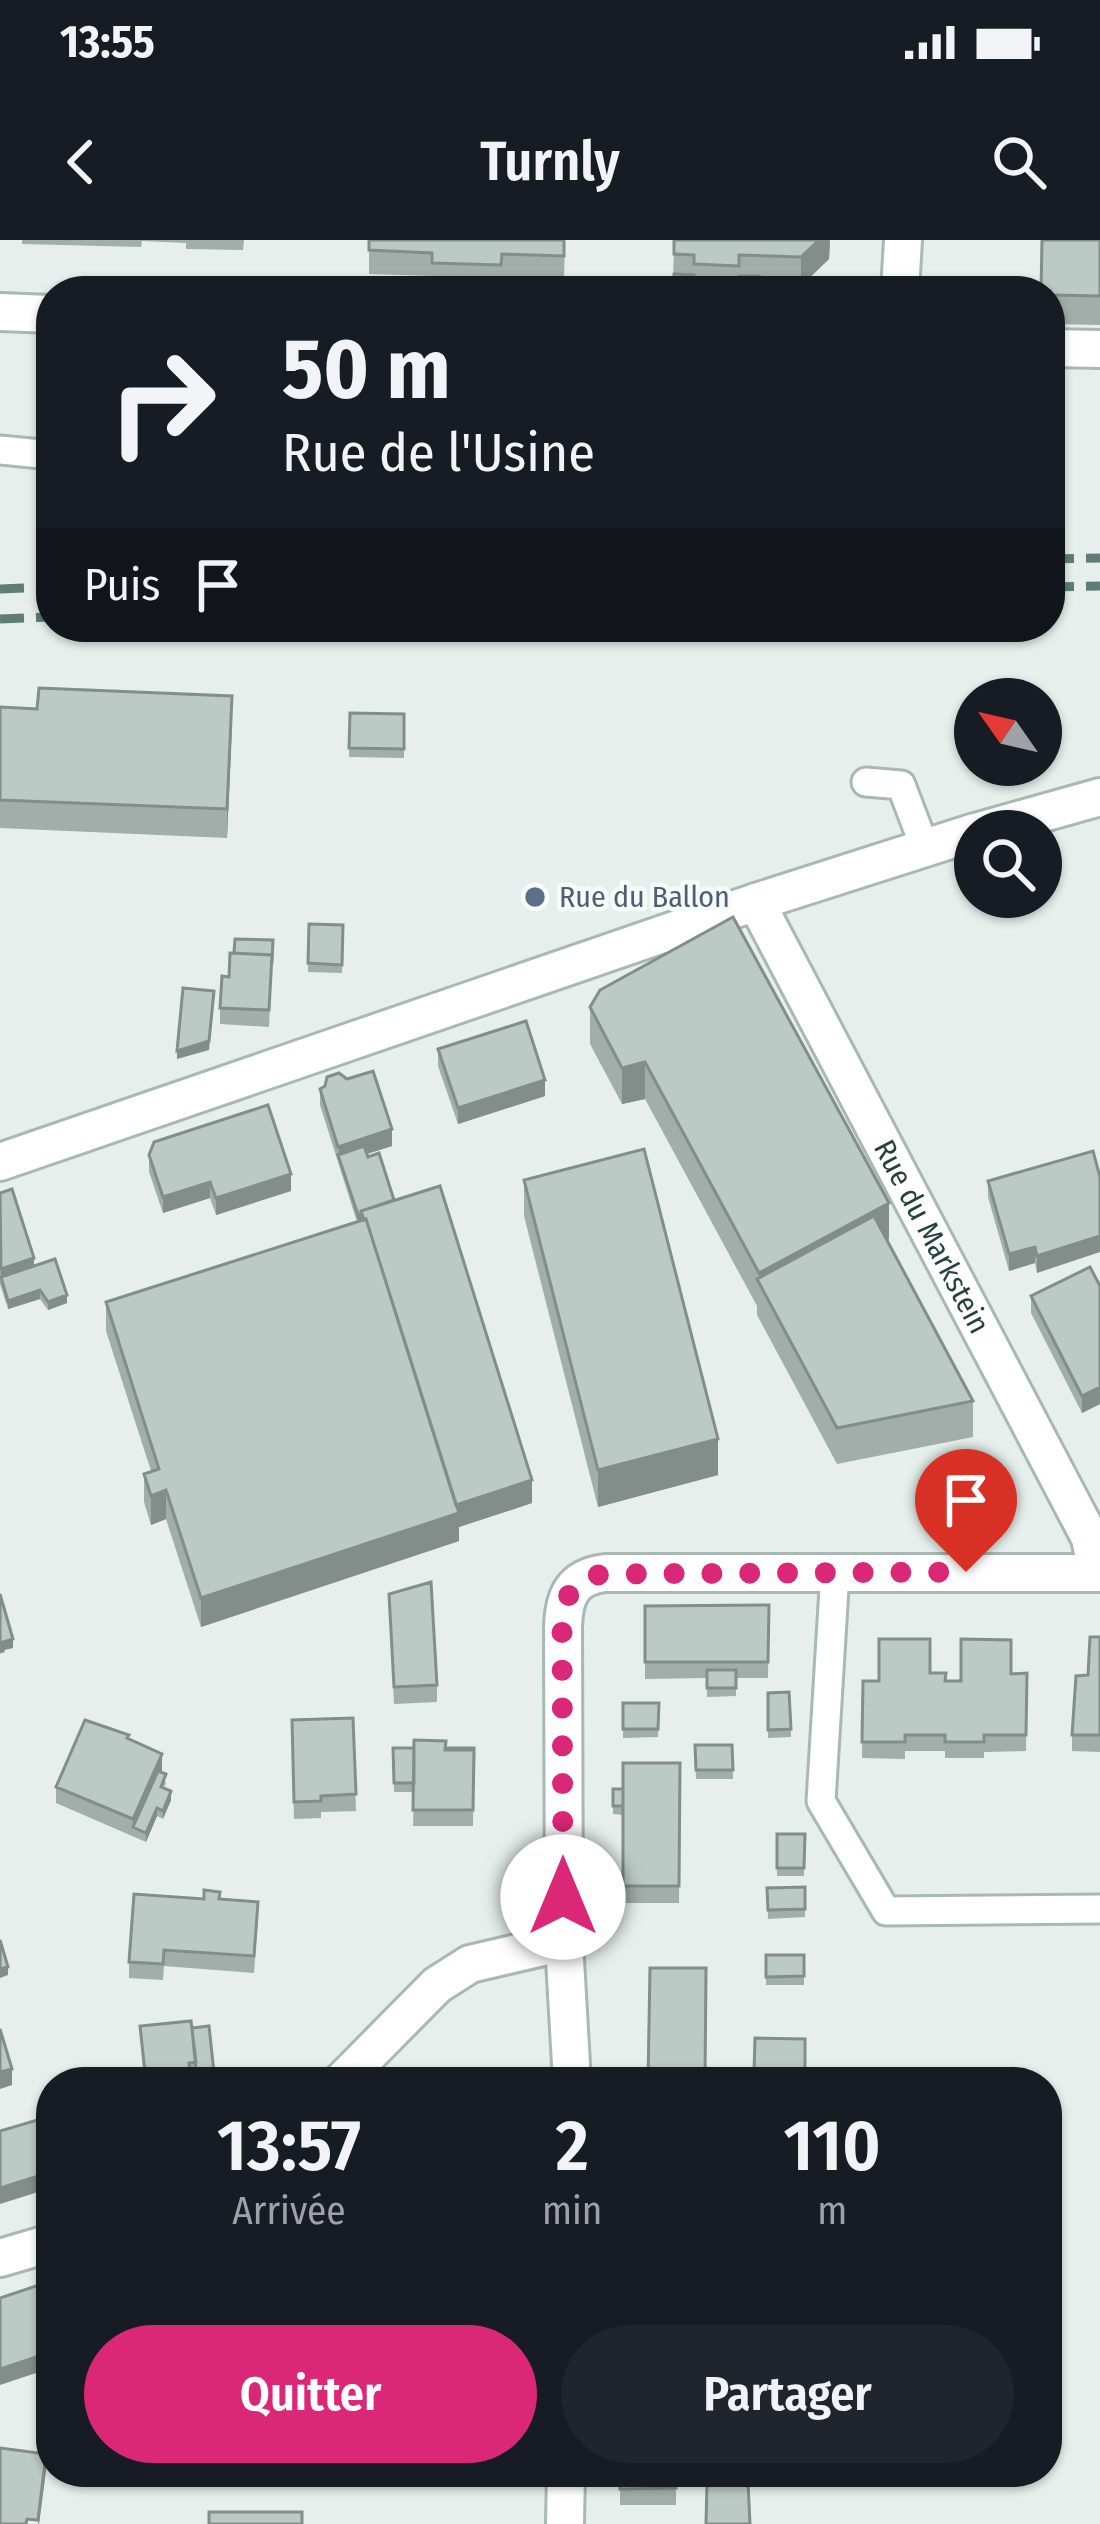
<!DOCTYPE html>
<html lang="fr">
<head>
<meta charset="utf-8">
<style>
  body { margin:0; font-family:"Fira Sans Condensed",sans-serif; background:#20242c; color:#f1f3f6; height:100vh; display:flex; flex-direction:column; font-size:45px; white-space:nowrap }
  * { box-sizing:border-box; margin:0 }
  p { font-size:39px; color:#9ea1a6 }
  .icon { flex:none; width:66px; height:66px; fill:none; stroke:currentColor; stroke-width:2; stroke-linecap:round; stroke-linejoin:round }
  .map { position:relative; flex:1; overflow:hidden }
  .side { position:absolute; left:36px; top:1827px; width:1026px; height:420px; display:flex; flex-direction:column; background:#171b24; border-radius:48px; box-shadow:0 3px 9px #0004 }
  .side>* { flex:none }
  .guide { position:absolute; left:36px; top:36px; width:1029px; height:366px; border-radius:48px; box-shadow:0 3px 9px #0004; background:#171b24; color:#f1f3f6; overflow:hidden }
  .needle { width:78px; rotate:304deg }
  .tools { position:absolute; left:954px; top:438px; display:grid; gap:24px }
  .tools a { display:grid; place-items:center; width:108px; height:108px; border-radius:50%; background:#171b24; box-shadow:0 3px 9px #0004; font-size:60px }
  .pin { position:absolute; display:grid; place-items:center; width:102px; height:102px; color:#fff; margin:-123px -51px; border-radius:50% 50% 50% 0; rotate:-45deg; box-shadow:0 0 12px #0007 }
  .pin .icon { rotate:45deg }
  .me { position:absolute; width:132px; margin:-66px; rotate:0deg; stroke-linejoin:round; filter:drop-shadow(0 0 9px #0008) }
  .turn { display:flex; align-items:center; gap:42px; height:252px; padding:0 48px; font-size:54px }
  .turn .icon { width:156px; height:156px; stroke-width:2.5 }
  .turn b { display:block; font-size:84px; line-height:102px }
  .then { display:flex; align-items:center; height:114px; padding:0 48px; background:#0003; gap:24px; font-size:45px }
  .eta { display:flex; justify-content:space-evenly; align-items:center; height:204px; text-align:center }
  .eta b { font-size:72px; font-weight:600; line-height:84px }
  .cta { display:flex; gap:24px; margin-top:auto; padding:24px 48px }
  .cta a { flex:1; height:138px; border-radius:72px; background:#db2777; color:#fff; font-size:48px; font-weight:600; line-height:138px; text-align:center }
  .cta a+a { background:#20242c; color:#f1f3f6 }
  .status { display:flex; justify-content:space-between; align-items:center; height:84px; padding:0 60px; background:#171b24; direction:ltr }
  .status svg { height:33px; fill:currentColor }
  header { display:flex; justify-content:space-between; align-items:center; height:156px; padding:0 48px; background:#171b24; font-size:54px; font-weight:600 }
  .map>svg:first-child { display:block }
</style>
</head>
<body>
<div class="status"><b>13:55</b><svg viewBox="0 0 49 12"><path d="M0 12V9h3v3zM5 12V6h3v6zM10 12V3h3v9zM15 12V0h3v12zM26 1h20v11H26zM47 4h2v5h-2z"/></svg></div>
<header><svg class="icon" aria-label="back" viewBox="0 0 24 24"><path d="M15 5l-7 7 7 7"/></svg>Turnly<svg class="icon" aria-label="search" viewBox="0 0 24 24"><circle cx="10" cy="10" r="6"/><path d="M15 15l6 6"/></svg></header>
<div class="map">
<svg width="1100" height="2284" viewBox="0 0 1100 2284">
  <rect width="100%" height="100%" fill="#e6efeb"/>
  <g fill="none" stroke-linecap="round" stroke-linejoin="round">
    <!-- lane casing -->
    <g stroke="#a8b8b2" stroke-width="33">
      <path id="lane" d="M0 210 51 215
        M866 542 901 545 925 608
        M835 1332 821 1561 886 1671 1100 1669"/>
    </g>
    <!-- street casing -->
    <g stroke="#a8b8b2" stroke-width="42">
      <g id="street">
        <path d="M900 51 903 0"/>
        <path d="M0 72 51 74"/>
        <path d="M1050 108 1100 109"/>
        <path d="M979 591 1100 557"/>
        <path id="s1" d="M756 662 1090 1298 1097 1333"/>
        <path d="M0 922 756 662 975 592"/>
        <path d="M341 1842 437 1745 470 1724 564 1702"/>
        <path d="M572 1842 564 1702 563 1387C564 1356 572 1337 605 1333H1100"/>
        <path d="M0 2018 51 2003"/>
        <path d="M565 2284 566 2232"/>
      </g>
    </g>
    <!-- lane -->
    <use href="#lane" stroke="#fff" stroke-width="27"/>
    <!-- street -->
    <use href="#street" stroke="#fff" stroke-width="36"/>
    <!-- rail -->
    <path stroke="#5f7d75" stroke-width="9" stroke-dasharray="24 12" stroke-linecap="butt" d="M1050 319 1100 318
      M1050 347 1100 346
      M0 349 51 347
      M0 379 51 377"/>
  </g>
  <!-- wall -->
  <path fill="#a1aea9" d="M22 0H244L243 10 186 9V3L142 1 141 7 22 4Z
    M369 0H565L564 39 502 38 501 48 432 46V36L369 34Z
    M674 0H830L829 19 801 46 759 45V51H673Z
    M1100 0V85L1050 84V51Z
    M0 467 232 484 227 598 0 588Z
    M350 473 404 474V518L349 517Z
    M309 684 343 685 342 733 308 732Z
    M273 700 269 787 220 784V768L234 713Z
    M590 767 889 999 887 1000 973 1161V1197L837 1224 757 1075V1066L645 859 622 864 590 804Z
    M438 809 545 856 458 884 438 826Z
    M320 849 392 906 367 914 394 960 532 1263 459 1287V1301L201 1387 166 1279 151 1285 144 1262V1234L151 1231 106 1091V1062L357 982 320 865Z
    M149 915 291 951 216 975 210 958 163 973 149 932Z
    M1100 937 1037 1033 1035 1023 1009 1031 988 957V941Z
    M524 940 718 1235 598 1267 524 976Z
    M0 953 34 1026 67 1063 48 1070 40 1059 8 1069 0 1044Z
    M1100 1046V1164L1082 1173 1031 1073V1056Z
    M389 1354 437 1445V1462L394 1464Z
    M769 1365 768 1438H736V1456L707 1457V1438L645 1439V1366Z
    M1100 1397V1512L1072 1511V1495Z
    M930 1433 945 1441 1027 1433 1026 1511 984 1512V1518H945V1511H905V1519L862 1518 863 1441H879Z
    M789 1452 791 1497 768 1498V1453Z
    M623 1463H659L658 1497 623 1498Z
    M353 1478 356 1571 321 1572V1578L294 1579 292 1480Z
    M132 1500 162 1530 161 1532 166 1543 164 1548 171 1560 163 1579 157 1576 146 1602 56 1563V1547Z
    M695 1505H732L733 1539H696Z
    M393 1508H474L473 1586H413L414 1552H394Z
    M680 1523 679 1663H623V1575L613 1574V1566L623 1549Z
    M777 1594H805L804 1636H777Z
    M805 1647V1677L768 1679 767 1648Z
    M220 1659 258 1678 254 1733 164 1726 163 1740 129 1738V1722Z
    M766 1715H804V1745H766Z
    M140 1786 192 1788 215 1842H144Z
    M755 1798 805 1799V1841H754Z
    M462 2232H511V2242H462Z
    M620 2232H676V2265H620Z"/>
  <!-- shaded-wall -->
  <path fill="#838d89" d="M819 0H830L829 19 801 46V17Z
    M232 456V484L227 598V569Z
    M214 760 209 810 177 819V811Z
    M645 822V859L622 864V828Z
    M545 840V856L458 884V868Z
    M392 889V906L341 922 338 907Z
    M291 934V951L216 975V958Z
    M210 942V958L163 973V957Z
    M889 963V999L770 1063 759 1042V1033Z
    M1100 996V1012L1037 1033V1016Z
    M1035 1007V1023L1009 1031V1014Z
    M34 1018V1034L1 1037V1029Z
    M40 1050V1059L8 1069V1061Z
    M67 1055V1063L48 1070V1062Z
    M1100 1147V1164L1082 1173V1156Z
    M718 1199V1235L598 1267V1230Z
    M532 1240V1263L459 1287V1301L201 1387V1358L455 1265Z
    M166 1250V1279L151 1285V1256Z
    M13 1399V1408L0 1411V1403Z
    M162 1514V1530L136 1589 133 1587V1579Z
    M171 1551V1560L163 1579V1571Z
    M157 1568V1576L146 1602V1593Z
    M8 1727V1735L0 1738V1729Z
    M12 1829V1845L0 1849V1832Z
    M51 1932V1948L0 1964V1948Z
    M51 2112V2128L0 2145V2129Z
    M46 2214V2231L39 2284H38Z"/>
  <!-- building -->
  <path fill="#bbcac4" stroke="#838d89" stroke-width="3" d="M369 0H564V16L502 14 501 25 432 23V13L369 10Z
    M674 0H819L801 17 739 15V26L694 24V15L674 14Z
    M1042 0H1100V56L1050 55V51H1041Z
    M674 34 694 35V45L673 44Z
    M739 36H759V47L739 46Z
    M39 448 232 456 227 569 0 560V467L37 469Z
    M350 473 404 474V509L349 508Z
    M733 677 889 963 759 1033 645 822 622 828 590 767 600 750Z
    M309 684 343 685 342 725 308 723Z
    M235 699 273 700 272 723V715L234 713Z
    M230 713 272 715 269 770 220 768 222 736 229 737Z
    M183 748 214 751 209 801 177 811Z
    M526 781 545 840 458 868 438 809Z
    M373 831 392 889 338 907 320 849 325 846 327 837 339 833 347 839Z
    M268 865 291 934 216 958 210 942 163 957 149 915 154 902Z
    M364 906 368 917 379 913 394 960 361 971 360 981 338 915Z
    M644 909 718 1199 598 1230 524 940Z
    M1093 911 1100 937V996L1037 1016 1035 1007 1009 1014 988 941Z
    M440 946 532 1240 456 1265 366 979 364 980 361 971Z
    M12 949 34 1018 1 1029 0 953Z
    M874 976 973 1161 837 1188 757 1039Z
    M366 979 459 1273 201 1358 166 1250 151 1256 144 1234 159 1229 106 1062Z
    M55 1019 67 1055 48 1062 40 1050 8 1061 1 1037Z
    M1090 1027 1100 1046V1147L1082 1156 1031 1056Z
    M431 1342 437 1445 394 1447 389 1354Z
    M0 1354 13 1399 0 1403 3 1411 0 1412Z
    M769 1365 768 1422H645V1366Z
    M1090 1397H1100V1495H1072L1076 1436 1088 1435Z
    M879 1399H930V1433H946L945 1441H961V1399L1011 1400V1434L1027 1433 1026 1495H984V1502H945V1495H905V1502H862L863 1441H879Z
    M707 1430H736V1448H707Z
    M789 1452 791 1489 768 1490V1453Z
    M623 1463H659L658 1489H623Z
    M353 1478 356 1554 321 1556V1561L294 1562 292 1480Z
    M85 1480 129 1495 127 1498 162 1514 133 1579 56 1547Z
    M414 1500 446 1501 445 1510H474L473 1570H413Z
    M695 1505H732L733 1530H696Z
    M393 1508H414V1543H394Z
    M446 1508H474V1518V1510Z
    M623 1523H680L679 1646H623Z
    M158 1531 166 1534 161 1547 171 1551 163 1571 157 1568 146 1593 133 1587Z
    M613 1549H623V1566H613Z
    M777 1594H805L804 1628H777Z
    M805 1647V1669L768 1670 767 1648Z
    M204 1650 220 1652 219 1659 258 1662 254 1716 164 1710 163 1724 129 1722 134 1654 204 1659Z
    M0 1700 8 1727 0 1729Z
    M766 1715H804V1736L766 1737Z
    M650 1728H706L705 1842H648Z
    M191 1781 196 1822 189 1823 191 1842H146L140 1786Z
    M209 1786 215 1842H191L189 1831 196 1830 192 1788Z
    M0 1789 12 1829 0 1832Z
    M755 1798 805 1799V1833L754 1832Z
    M444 1830 502 1831 501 1842H444Z
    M44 1878 51 1899V1932L0 1948V1891Z
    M51 2041V2112L0 2129V2058Z
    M0 2208 46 2214 38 2280 27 2279 26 2284H0Z
    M620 2232H676V2248L620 2249Z
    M707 2242H748L750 2284H706Z
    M209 2272H302V2284H209Z"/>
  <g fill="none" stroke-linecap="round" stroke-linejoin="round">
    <!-- route -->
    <path stroke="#db2777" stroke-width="21" stroke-dasharray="0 37.8" d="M563 1657 562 1387C564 1356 572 1337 605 1334L966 1332"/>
  </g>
  <!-- markers -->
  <circle fill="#5c6f8a" stroke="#f7fbf9" stroke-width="4.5" cx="535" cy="657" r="12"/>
  <g text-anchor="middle" stroke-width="9" stroke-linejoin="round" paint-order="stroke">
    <!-- service labels -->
    <g font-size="30" fill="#4e5e75" stroke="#f7fbf9" text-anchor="start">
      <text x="559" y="667">Rue du Ballon</text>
    </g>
    <!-- street labels -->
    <g font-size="30" fill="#24423a" stroke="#f7fbf9">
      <text dy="10" stroke="none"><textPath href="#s1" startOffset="378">Rue du Markstein</textPath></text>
    </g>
  </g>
</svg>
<div class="tools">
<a><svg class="needle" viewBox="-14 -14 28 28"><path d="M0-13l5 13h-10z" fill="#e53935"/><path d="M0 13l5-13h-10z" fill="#9ea1a6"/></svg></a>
<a><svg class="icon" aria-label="search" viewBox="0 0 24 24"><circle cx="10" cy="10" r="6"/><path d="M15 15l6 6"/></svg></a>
</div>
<div class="pin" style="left:966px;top:1332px;background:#d93025"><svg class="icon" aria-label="arrive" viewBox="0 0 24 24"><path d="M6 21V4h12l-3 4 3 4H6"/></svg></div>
<svg class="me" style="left:563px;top:1657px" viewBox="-20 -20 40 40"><circle r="19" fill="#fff"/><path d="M0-13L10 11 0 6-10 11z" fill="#db2777"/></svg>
<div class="guide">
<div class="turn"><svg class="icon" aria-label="right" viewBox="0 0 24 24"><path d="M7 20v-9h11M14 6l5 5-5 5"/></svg><div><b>50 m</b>Rue de l'Usine</div></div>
<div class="then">Puis<svg class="icon" aria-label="arrive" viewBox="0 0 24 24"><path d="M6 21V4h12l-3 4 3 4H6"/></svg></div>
</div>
<section class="side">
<div class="eta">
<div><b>13:57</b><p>Arrivée</p></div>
<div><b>2</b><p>min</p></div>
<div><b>110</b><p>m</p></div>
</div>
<div class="cta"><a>Quitter</a><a>Partager</a></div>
</section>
</div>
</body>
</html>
